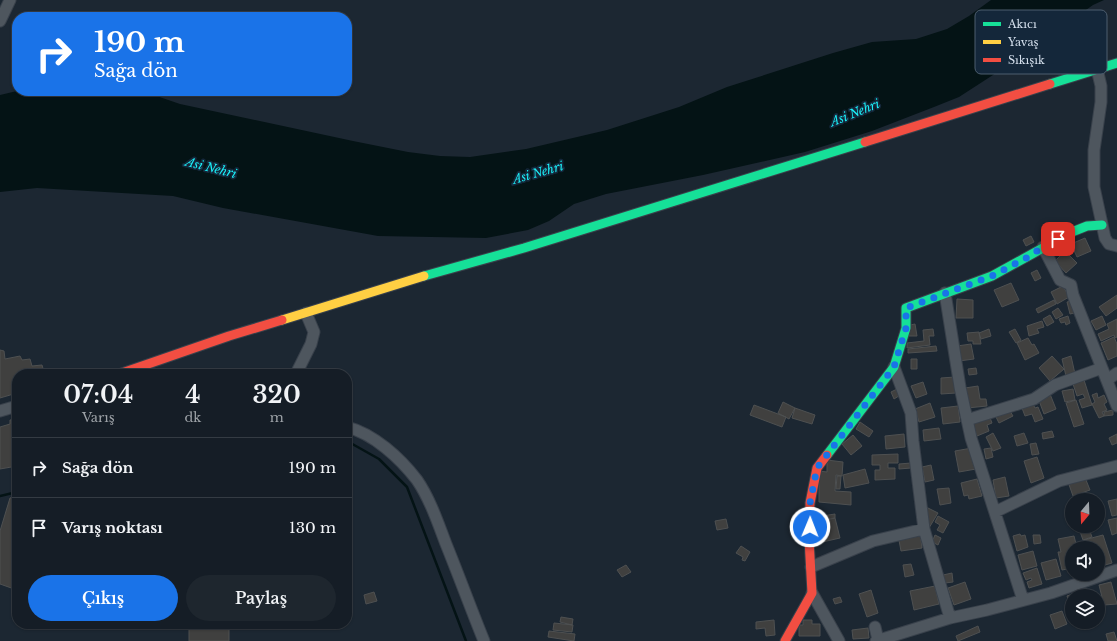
<!DOCTYPE html>
<html lang="tr">
<head>
<meta charset="utf-8">
<style>
  body { margin:0; font-family:"Libre Baskerville",serif; background:#1e262e; color:#f1f3f6; height:100vh; display:flex; flex-direction:column; font-size:15px; white-space:nowrap }
  * { box-sizing:border-box; margin:0 }
  p { font-size:13px; color:#9da2a7 }
  .icon { flex:none; width:22px; height:22px; fill:none; stroke:currentColor; stroke-width:2; stroke-linecap:round; stroke-linejoin:round }
  .map { position:relative; flex:1; overflow:hidden }
  .panel { position:absolute; left:12px; top:369px; width:340px; height:260px; display:flex; flex-direction:column; background:#151d26; border-radius:16px; box-shadow:0 1px 3px #0004,0 0 0 1px #343b43 }
  .panel>* { flex:none }
  .guide { position:absolute; left:12px; top:12px; width:340px; height:84px; border-radius:16px; box-shadow:0 1px 3px #0004,0 0 0 1px #343b43; background:#1a73e8; color:#fff; overflow:hidden }
  .needle { width:26px; rotate:199deg }
  .fabs { position:absolute; left:1065px; top:493px; display:grid; gap:8px }
  .fabs a { display:grid; place-items:center; width:40px; height:40px; border-radius:50%; background:#151d26; box-shadow:0 1px 3px #0004,0 0 0 1px #343b43; font-size:20px }
  .pin { position:absolute; display:grid; place-items:center; width:34px; height:34px; color:#fff; margin:-17px; border-radius:8px; box-shadow:0 2px 6px #0006 }
  .me { position:absolute; width:44px; margin:-22px; rotate:1deg; stroke-linejoin:round; filter:drop-shadow(0 0 3px #0008) }
  .turn { display:flex; align-items:center; gap:14px; height:84px; padding:0 16px; font-size:18px }
  .turn .icon { width:52px; height:52px; stroke-width:2.5 }
  .turn b { display:block; font-size:28px; line-height:34px }
  .eta { display:flex; justify-content:space-evenly; align-items:center; height:68px; text-align:center }
  .eta b { font-size:24px; font-weight:600; line-height:28px }
  .button { display:flex; gap:8px; margin-top:auto; padding:8px 16px }
  .button a { flex:1; height:46px; border-radius:24px; background:#1a73e8; color:#fff; font-size:16px; font-weight:600; line-height:46px; text-align:center }
  .button a+a { background:#1e262e; color:#f1f3f6 }
  ul { padding:0; list-style:none }
  li { display:flex; align-items:center; gap:12px; height:60px; padding:0 16px; border-top:1px solid #343b43 }
  li div { flex:1 }
  li b { display:block; font-size:15px }
  li em { font-style:normal }
  .map>svg:first-child { display:block }
</style>
</head>
<body>
<div class="map">
<svg width="1117" height="641" viewBox="0 0 1117 641">
  <rect width="100%" height="100%" fill="#1c2732"/>
  <!-- water -->
  <path fill="#041315" d="M991 0H1104L1093 5 993 75 959 97 934 107 872 131 805 152 703 175 606 194 574 204 549 221 528 230 486 238 378 236 223 208 173 196 37 188 0 192V95L17 91H142L180 104 353 141 408 152 440 156 470 157 526 149 607 130 679 107 727 87 833 53 872 42 916 39 947 29 969 16Z"/>
  <g fill="none" stroke-linecap="round" stroke-linejoin="round">
    <!-- stream -->
    <path stroke="#041315" stroke-width="2.5" d="M347 441 379 459 407 487 466 641
      M0 496 17 492"/>
  </g>
  <!-- building -->
  <path fill="#40403f" stroke="#4e5051" d="M1031 236 1034 242 1026 246 1023 240Z
    M1085 238 1091 251 1077 257 1071 244Z
    M1065 251 1077 263 1066 273 1055 261Z
    M1037 270 1041 278 1035 281 1031 273Z
    M1011 283 1019 300 1002 307 994 290Z
    M1063 286 1069 297 1057 304 1051 292Z
    M1117 295V308L1106 316 1099 307Z
    M957 299 973 300V318H956Z
    M1054 300 1056 304 1038 313 1036 309Z
    M1071 301 1074 313 1070 314 1067 302Z
    M1058 308 1063 315 1056 319 1052 312Z
    M1050 315 1054 322 1047 326 1043 319Z
    M1068 316 1070 323 1066 325 1065 322 1061 323 1059 319Z
    M1102 316 1106 325 1096 330 1091 321Z
    M1117 319V337L1115 338 1114 335 1101 341 1098 334 1109 329 1107 324Z
    M1042 321 1044 327 1037 329 1039 333 1029 336 1027 326Z
    M915 324 917 336H909L910 325Z
    M933 329 934 336H929L930 345 907 348V343L924 341 923 330Z
    M989 329 991 336 981 339 979 333Z
    M1015 329 1021 340 1016 343 1009 332Z
    M979 332 981 344H973V341H968L967 333Z
    M1114 337 1117 344V356L1108 360 1101 343Z
    M1028 338 1032 345 1034 344 1039 353 1025 360 1017 343Z
    M971 344 974 359 959 361 957 346Z
    M936 346 937 351 908 353V349Z
    M0 350 4 351 5 359 20 356 22 360 30 359 32 366 42 365 44 372 54 370 55 374H17V393L0 398Z
    M1052 356 1064 369 1050 381 1039 368Z
    M1071 356 1075 374 1066 376 1062 359Z
    M911 359H917V369H911Z
    M976 368 977 374 969 375 968 369Z
    M955 377 956 393 941 394V378Z
    M1084 380 1092 405 1082 408 1079 400 1085 398 1083 394 1077 396 1073 384Z
    M923 382 927 394 916 398 911 386Z
    M978 386 980 399H986L987 406 967 408 965 388Z
    M899 388 902 394 894 399 891 392Z
    M1073 389 1075 400 1065 402 1062 391Z
    M1097 393 1098 398 1104 395 1107 402 1104 404 1107 410 1102 412 1104 416 1099 418 1092 404 1095 402 1092 395Z
    M1050 394 1056 409 1044 414 1038 398Z
    M1076 400 1084 424 1074 427 1066 403Z
    M783 402 795 408 789 419 778 413Z
    M930 403 935 417 919 422 915 409Z
    M1033 404 1035 408 1038 407 1043 419 1035 422 1032 414 1025 416 1022 408Z
    M754 405 786 417 782 427 750 415Z
    M958 406 960 422 943 424 941 408Z
    M795 408 815 415 812 424 792 418Z
    M1008 408 1013 416 999 423 995 415Z
    M1113 410V415L1104 416V412Z
    M989 415 992 423 987 425 989 431 977 436 971 421Z
    M17 419V466L0 469V427L10 424V420Z
    M860 422 873 431 869 437 856 429Z
    M939 428 941 439 924 441 923 430Z
    M1052 431 1054 437 1043 439 1042 433Z
    M993 433 1001 448 993 451 986 437Z
    M1024 433 1028 443 1017 446 1014 436Z
    M904 434 905 447 886 449 885 436Z
    M1117 434V443L1112 445 1109 438Z
    M853 435 862 446 851 455 842 444Z
    M1036 443 1039 454 1032 455 1030 444Z
    M972 448 976 469 959 472 955 451Z
    M991 448 993 457 986 459 984 449Z
    M898 454V463H888V468H895V479L875 480V470H880V465H872V455Z
    M1037 457 1044 478 1031 483 1024 461Z
    M827 460 843 462 842 476 836 475 835 491 851 492V505L819 502V471L827 472Z
    M911 463V468L899 469V464Z
    M931 465 934 480 925 482 922 467Z
    M865 469 869 483 845 488 843 475Z
    M1082 470 1090 490 1073 496 1066 476Z
    M837 476H841L840 489H836Z
    M1005 477 1009 496 996 498 993 480Z
    M977 479 982 496 969 499 968 495 964 496 961 483Z
    M949 488 951 503 940 505 937 489Z
    M17 496V590L0 584V531L10 498Z
    M1117 499V515L1112 516 1108 501Z
    M926 507 938 513 929 528Z
    M835 514V518L823 520 822 516Z
    M938 516 949 522 943 533 937 530 940 525 935 522Z
    M835 518 840 538 818 543 816 532 821 531 819 522Z
    M1117 518V533L1112 535 1108 520Z
    M726 519 728 528 717 530 715 521Z
    M1078 526H1088L1092 537 1083 540Z
    M920 531 922 548 901 551 898 535Z
    M1020 534 1021 536 1025 535 1028 547 1017 551 1013 536Z
    M935 535 941 538 938 545 932 542Z
    M1033 535H1040L1041 543 1034 544Z
    M1103 535 1112 563 1105 565 1104 561 1098 562V548H1086L1084 540Z
    M1074 536 1077 548H1072V568L1062 570 1058 552H1061L1058 539Z
    M741 546 750 552 745 561 742 560 743 557 736 553Z
    M1033 551 1037 566 1022 570 1018 555Z
    M1056 559 1061 576 1046 580 1041 563Z
    M911 564 914 575 905 577 903 565Z
    M626 565 631 572 622 577 617 570Z
    M1037 568 1042 584 1029 588 1027 582 1032 580 1031 578 1026 580 1023 573Z
    M952 573 953 582 945 583 943 575Z
    M965 582 971 599 954 605 948 588Z
    M1111 582 1117 604 1104 605 1099 585Z
    M935 586 939 604 914 610 910 591Z
    M1087 589 1090 596H1072V611L1067 596Z
    M871 590 878 613 867 617 859 594Z
    M374 592 377 601 366 604 364 595Z
    M840 597 842 602 835 604 833 599Z
    M1062 611 1067 624 1055 629 1050 615Z
    M561 617 573 619 572 625 560 622Z
    M774 620 775 635 766 636 765 628 756 629V622Z
    M803 620H812V624H820V636H799V625H803Z
    M554 623 573 625 572 632 553 630Z
    M189 624H229V641H189Z
    M978 626 980 632 958 641 956 636Z
    M868 628 869 638 853 639 852 630Z
    M549 631 575 634 574 641 548 637Z
    M1114 632 1117 641H1108L1106 634Z"/>
  <g fill="none" stroke-linecap="round" stroke-linejoin="round">
    <!-- street casing -->
    <g stroke="#39414b" stroke-width="13">
      <path id="street" d="M0 21 10 0
        M1097 69 1101 86V102L1094 150V187L1105 238 1109 244 1117 246
        M1043 247 1060 280 1071 285 1073 295 1117 406
        M945 293 960 387 971 438 1023 600
        M894 367 911 413 913 441 924 529 950 618
        M296 374 311 344 314 332 306 313
        M1107 380 1117 373
        M0 411 17 406
        M967 420 1034 399 1055 385 1102 368
        M347 427C374 434 400 458 417 480 430 499 438 523 446 544 459 576 471 609 484 641
        M995 512 1059 481 1117 466
        M811 567 873 541 924 529
        M812 593 839 641
        M875 627 878 640
        M876 641 950 618 987 610 1051 593 1117 570"/>
    </g>
    <!-- fast casing -->
    <g stroke="#39414b" stroke-width="11">
      <path id="fast" d="M1050 84 1117 63
        M424 276 524 248 865 142
        M827 455 894 367 906 328V308L992 276 1072 232 1087 226 1102 225"/>
    </g>
    <!-- slow casing -->
    <g stroke="#39414b" stroke-width="11">
      <path id="slow" d="M282 320 424 276"/>
    </g>
    <!-- jam casing -->
    <g stroke="#39414b" stroke-width="11">
      <path id="jam" d="M865 142 1050 84
        M119 374 229 336 282 320
        M785 641 812 593 809 539 810 503 817 468 827 455"/>
    </g>
    <!-- street -->
    <use href="#street" stroke="#4e565e" stroke-width="11"/>
    <!-- fast -->
    <use href="#fast" stroke="#16e098" stroke-width="9"/>
    <!-- slow -->
    <use href="#slow" stroke="#ffcf43" stroke-width="9"/>
    <!-- jam -->
    <use href="#jam" stroke="#f24e42" stroke-width="9"/>
  </g>
  <g fill="none" stroke-linecap="round" stroke-linejoin="round">
    <!-- route -->
    <path stroke="#1a73e8" stroke-width="7" stroke-dasharray="0 12.6" d="M810 527V503L817 468 894 367 906 328V308L992 276 1028 257 1043 247 1058 239"/>
  </g>
  <g text-anchor="middle" stroke-width="3.5" stroke-linejoin="round" paint-order="stroke">
    <!-- water labels -->
    <g font-size="12" font-style="italic" fill="#1bf0f8" stroke="#14273a">
      <text transform="translate(855 113) rotate(-22)" y="4">Asi Nehri</text>
      <text transform="translate(211 168) rotate(14)" y="4">Asi Nehri</text>
      <text transform="translate(538 173) rotate(-16)" y="4">Asi Nehri</text>
    </g>
  </g>
  <!-- legend -->
  <rect x="975" y="10" width="132" height="64" rx="6" fill="#14273a" stroke="#4d5e6f" stroke-width="1"/>
  <rect x="983" y="22" width="18" height="4" fill="#16e098"/>
  <rect x="983" y="40" width="18" height="4" fill="#ffcf43"/>
  <rect x="983" y="58" width="18" height="4" fill="#f24e42"/>
  <g font-size="11" fill="#d3deeb">
    <text x="1008" y="28">Akıcı</text>
    <text x="1008" y="46">Yavaş</text>
    <text x="1008" y="64">Sıkışık</text>
  </g>
</svg>
<div class="fabs">
<a><svg class="needle" viewBox="-14 -14 28 28"><path d="M0-13l5 13h-10z" fill="#e53935"/><path d="M0 13l5-13h-10z" fill="#9da2a7"/></svg></a>
<a><svg class="icon" aria-label="sound" viewBox="0 0 24 24"><path d="M4 9h4l5-4v14l-5-4H4zM17 9q2 3 0 6"/></svg></a>
<a><svg class="icon" aria-label="layers" viewBox="0 0 24 24"><path d="M12 4l9 5-9 5-9-5zM3 14l9 5 9-5"/></svg></a>
</div>
<div class="pin" style="left:1058px;top:239px;background:#d93025"><svg class="icon" aria-label="arrive" viewBox="0 0 24 24"><path d="M6 21V4h12l-3 4 3 4H6"/></svg></div>
<svg class="me" style="left:810px;top:527px" viewBox="-20 -20 40 40"><circle r="17" fill="#1a73e8" stroke="#fff" stroke-width="3"/><path d="M0-11L8 9 0 5-8 9z" fill="#fff"/></svg>
<div class="guide">
<div class="turn"><svg class="icon" aria-label="right" viewBox="0 0 24 24"><path d="M7 20v-9h11M14 6l5 5-5 5"/></svg><div><b>190 m</b>Sağa dön</div></div>
</div>
<section class="panel">
<div class="eta">
<div><b>07:04</b><p>Varış</p></div>
<div><b>4</b><p>dk</p></div>
<div><b>320</b><p>m</p></div>
</div>
<ul>
<li><svg class="icon" aria-label="right" viewBox="0 0 24 24"><path d="M7 20v-9h11M14 6l5 5-5 5"/></svg><div><b>Sağa dön</b></div><em>190 m</em></li>
<li><svg class="icon" aria-label="arrive" viewBox="0 0 24 24"><path d="M6 21V4h12l-3 4 3 4H6"/></svg><div><b>Varış noktası</b></div><em>130 m</em></li>
</ul>
<div class="button"><a>Çıkış</a><a>Paylaş</a></div>
</section>
</div>
</body>
</html>
